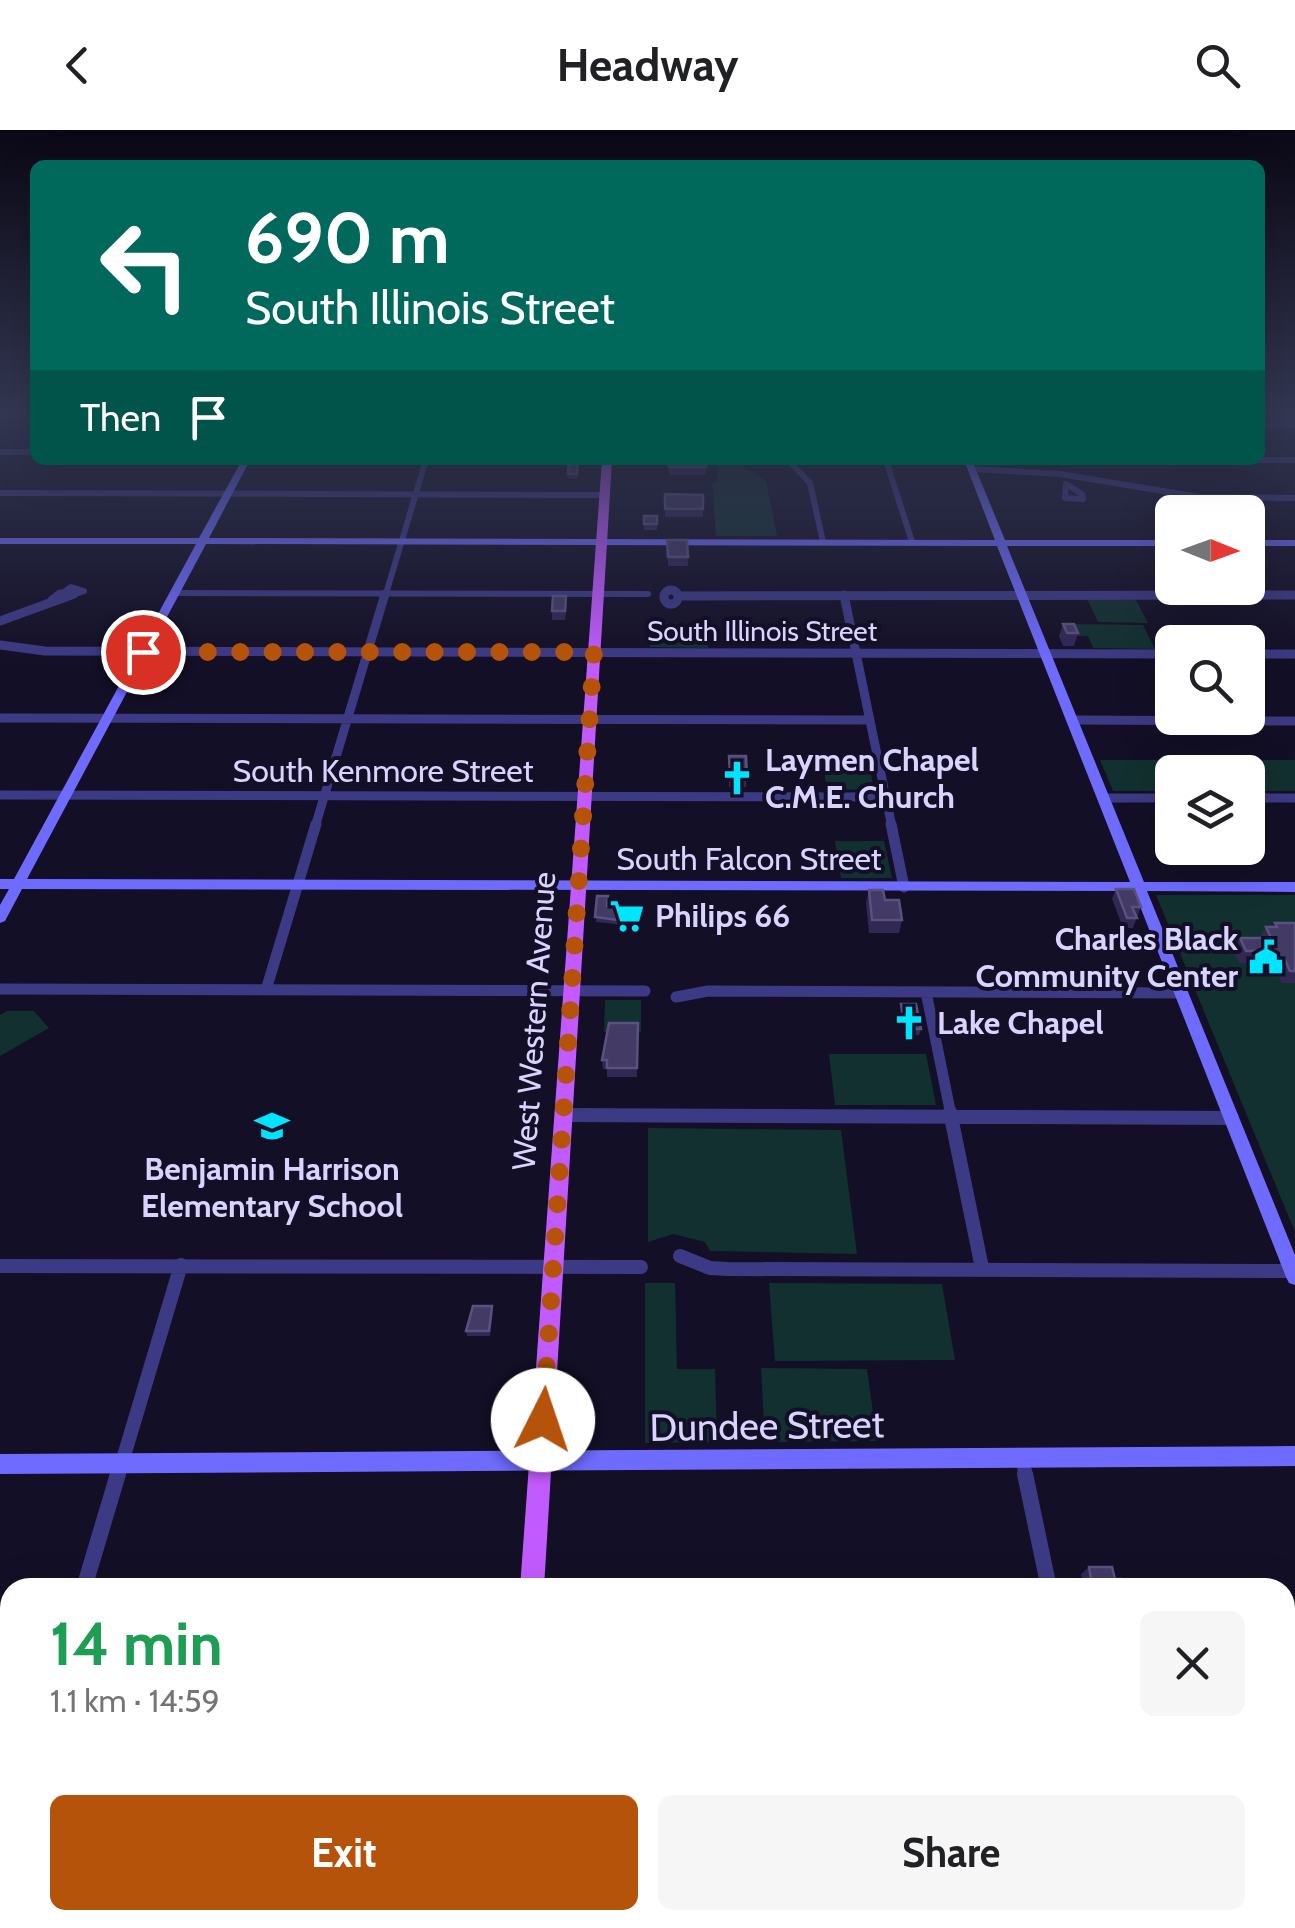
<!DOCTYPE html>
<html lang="en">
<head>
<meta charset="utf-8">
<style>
  body { margin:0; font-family:Cabin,sans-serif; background:#f6f6f6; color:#202124; height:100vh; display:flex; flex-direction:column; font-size:38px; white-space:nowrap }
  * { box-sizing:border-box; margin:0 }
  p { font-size:32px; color:#757577 }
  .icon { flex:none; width:55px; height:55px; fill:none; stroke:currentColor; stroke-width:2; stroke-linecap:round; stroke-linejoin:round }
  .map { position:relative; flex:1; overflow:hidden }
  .drawer { position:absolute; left:0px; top:1448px; width:1295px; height:352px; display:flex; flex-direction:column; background:#fff; border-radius:30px 30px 0 0; box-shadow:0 10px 40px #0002 }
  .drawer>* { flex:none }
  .hud { position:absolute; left:30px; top:30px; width:1235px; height:305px; border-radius:15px; box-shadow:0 10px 40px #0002; background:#00695c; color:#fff; overflow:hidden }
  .needle { width:65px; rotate:91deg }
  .buttons { position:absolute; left:1155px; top:365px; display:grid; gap:20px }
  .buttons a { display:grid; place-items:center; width:110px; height:110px; border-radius:15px; background:#fff; box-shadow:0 10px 40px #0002; font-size:50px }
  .pin { position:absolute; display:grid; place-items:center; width:85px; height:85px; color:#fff; margin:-42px; border:5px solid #fff; border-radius:50%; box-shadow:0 2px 10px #0007 }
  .me { position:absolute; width:110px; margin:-55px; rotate:4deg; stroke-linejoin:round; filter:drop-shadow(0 0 8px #0008) }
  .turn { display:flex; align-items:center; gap:35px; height:210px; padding:0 50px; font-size:45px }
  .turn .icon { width:130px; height:130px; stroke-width:2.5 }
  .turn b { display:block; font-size:70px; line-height:85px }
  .then { display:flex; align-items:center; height:95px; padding:0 50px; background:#0003; gap:20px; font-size:38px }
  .round { display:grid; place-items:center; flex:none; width:105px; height:105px; border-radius:15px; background:#f6f6f6 }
  .summary { display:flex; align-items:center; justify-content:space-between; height:170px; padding:0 50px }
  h1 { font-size:60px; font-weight:800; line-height:75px; color:#1e9e55 }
  .action { display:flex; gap:20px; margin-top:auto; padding:20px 50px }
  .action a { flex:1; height:115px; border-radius:15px; background:#b45309; color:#fff; font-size:40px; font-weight:800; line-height:115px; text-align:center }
  .action a+a { background:#f6f6f6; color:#202124 }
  header { display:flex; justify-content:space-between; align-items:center; height:130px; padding:0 50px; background:#fff; font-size:45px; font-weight:800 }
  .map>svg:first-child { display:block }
</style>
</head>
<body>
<header><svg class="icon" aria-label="back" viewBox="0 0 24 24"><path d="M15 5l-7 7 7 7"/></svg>Headway<svg class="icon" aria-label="search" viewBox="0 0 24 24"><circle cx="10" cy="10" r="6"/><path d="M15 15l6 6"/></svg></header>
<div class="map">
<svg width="1295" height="1798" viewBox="0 0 1295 1798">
  <rect width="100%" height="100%" fill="#130f26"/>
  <!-- green -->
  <path fill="#12302f" d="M717 330H733L766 351 777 406H716L712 354 718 351Z
    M1087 469 1136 470 1148 493 1098 492Z
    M650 493 707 494 708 518 650 517Z
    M1068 494 1143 495 1155 519 1093 518 1088 506H1072Z
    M822 629H868L874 660 827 659Z
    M1100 630H1295V661H1248V642H1172V661H1113Z
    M835 711H884L892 748H841Z
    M1156 765H1295V1102Z
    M605 870H641V902H604Z
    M7 881H34L49 898 0 926V885Z
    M829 924H926L936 975H835Z
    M648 998 841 1000 857 1124 710 1121 705 1112 673 1104 648 1112Z
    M645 1153H675L677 1239H715L717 1312 645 1313Z
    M769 1153 942 1154 955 1230 775 1231Z
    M761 1238 867 1239 877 1311 765 1312Z
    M1285 1576H1289L1295 1595V1681H1285Z
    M865 1790H1094L1096 1798H866Z"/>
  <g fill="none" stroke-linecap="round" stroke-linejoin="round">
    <!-- street-far4 -->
    <path stroke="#3d3a85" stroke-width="6" d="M0 285H35
      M1260 295H1295
      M0 322H35
      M788 330 810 353 823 412
      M886 330 912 412
      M1260 330H1295
      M972 339 1060 344 1199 367 1295 368
      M1066 354 1082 364 1083 369 1065 368Z
      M0 363 605 365
      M174 463 648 464
      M680 466 1295 465
      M57 467 71 457 84 461 67 467
      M385 467 426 330"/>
    <!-- street-far3 -->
    <path stroke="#3d3a85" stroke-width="9" d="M664 467a7 7 0 1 1 14 0a7 7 0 1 1-14 0Z
      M844 465 892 697
      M680 466 1295 465
      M52 470 60 464
      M0 491 74 464
      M0 515 45 521 1172 524
      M1248 524H1295
      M0 588 870 590
      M1072 590 1295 591
      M0 665 886 667
      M1103 668H1172
      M1248 668H1295
      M315 697 385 464"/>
    <!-- street-far2 -->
    <path stroke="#3d3a85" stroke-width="11" d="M891 694 904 757
      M0 859 645 861
      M266 860 316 694
      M926 862 951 985
      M676 867 708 861 1182 863"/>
    <!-- street-far1 -->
    <path stroke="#3d3a85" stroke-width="14" d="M950 982 982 1138
      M562 985 1232 988
      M680 1126 710 1138 728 1139 1293 1141
      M0 1136 641 1137
      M1022 1328 1026 1346
      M118 1346 181 1135"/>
    <!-- street -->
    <path stroke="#3d3a85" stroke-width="16" d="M1025 1344 1049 1458
      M84 1458 118 1344
      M1285 1552H1295
      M0 1560H10
      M0 1735 10 1701
      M1117 1790 1119 1798"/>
    <!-- secondary -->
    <path fill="#6f6bff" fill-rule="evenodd" d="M1285 282H1294L1295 291Z
      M242 330H250L209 408 995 410 964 330H972L1005 410H1172V416H1007L1144 752H1295V762L1147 761 1295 1125V1155L1289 1153 1286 1147 1134 761 22 759 5 791 0 793V775L9 759H0V749H14L196 414H0V408H199ZM206 414 997 416 1130 752 27 749Z
      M1248 410H1295V416H1248Z
      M1295 1316V1336L0 1344V1324Z"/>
    <!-- primary -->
    <path fill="#c25bff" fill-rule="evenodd" d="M602 330H612L544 1458H520Z
      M495 1790H525V1798H495Z"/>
  </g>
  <!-- wall -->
  <path fill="#312854" d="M579 330 577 349 568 348V344Z
    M669 330H706V345H669Z
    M665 364 703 365V387H665Z
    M644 386H657V400H644Z
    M667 410H687L688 436H668Z
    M567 475 565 490H552V481Z
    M1063 494 1078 503 1074 516H1063L1059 506Z
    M729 626 747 645 746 657H729Z
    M1116 759 1141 777 1133 798H1123L1112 769Z
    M869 760 885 770 902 790 899 803H869L866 773Z
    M597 766 607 776H633V796L596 792Z
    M1275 793H1295V853H1282L1276 841H1267L1264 833H1239L1233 820 1240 808H1259L1266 797H1273Z
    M901 874 921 899 919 905H904L900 880Z
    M638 893 637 947H607V939H603L602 930Z
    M493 1181 490 1206H467L466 1201Z
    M1089 1437 1115 1449 1123 1458H1077L1082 1452 1081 1444Z"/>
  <!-- building -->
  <path fill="#433a66" stroke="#5a527e" stroke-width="2.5" d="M569 330H578L577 344H568Z
    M669 330H706V337H669Z
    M665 364 703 365V379H665Z
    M644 386H657V394H644Z
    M667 410H687L688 427H668Z
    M553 466H566L565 481H552Z
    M1063 494H1074L1078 503H1067Z
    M729 626H746L747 645H730Z
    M1116 759H1134L1141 777H1132L1137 788H1127Z
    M869 760H883L885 770H899L902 790H872Z
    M597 766H608L607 776H633V792L595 787Z
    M1275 793H1295V841H1290L1284 828H1275L1271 821H1246L1240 808H1271L1266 797H1277Z
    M901 874H916L921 899H906Z
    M609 893H638L637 938H607V930H602Z
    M473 1176H492L489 1201H466Z
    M1089 1437H1112L1115 1449H1121L1123 1458H1087L1085 1449H1091Z
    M657 1790H698L699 1798H657Z"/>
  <!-- sky -->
  <linearGradient id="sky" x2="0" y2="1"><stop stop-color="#0a0815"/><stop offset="0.53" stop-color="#333752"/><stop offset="1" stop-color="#333752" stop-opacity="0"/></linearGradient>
  <rect width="1295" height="534" fill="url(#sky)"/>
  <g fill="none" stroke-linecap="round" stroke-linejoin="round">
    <!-- route -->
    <path stroke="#b45309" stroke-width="18" stroke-dasharray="0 32.4" d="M143 522H594L543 1290"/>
  </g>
  <!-- icons -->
  <defs>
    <g id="church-bare" transform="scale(2.7)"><path d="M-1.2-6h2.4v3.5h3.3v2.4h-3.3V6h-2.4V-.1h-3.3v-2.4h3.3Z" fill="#00e5ff" stroke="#130f26" stroke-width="2.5" paint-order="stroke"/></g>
    <g id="supermarket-bare" transform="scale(2.7)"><path d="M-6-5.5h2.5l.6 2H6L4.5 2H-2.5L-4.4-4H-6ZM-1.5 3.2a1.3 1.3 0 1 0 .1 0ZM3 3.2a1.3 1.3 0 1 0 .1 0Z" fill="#00e5ff" stroke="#130f26" stroke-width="2.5" paint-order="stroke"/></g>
    <g id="civic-bare" transform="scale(2.7)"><path d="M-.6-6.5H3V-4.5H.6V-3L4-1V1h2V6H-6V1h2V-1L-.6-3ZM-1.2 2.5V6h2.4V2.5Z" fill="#00e5ff" stroke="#130f26" stroke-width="2.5" paint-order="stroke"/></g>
    <g id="school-bare" transform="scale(2.7)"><path d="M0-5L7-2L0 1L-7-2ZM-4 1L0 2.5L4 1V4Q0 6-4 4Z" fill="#00e5ff" stroke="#130f26" stroke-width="2.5" paint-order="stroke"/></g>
  </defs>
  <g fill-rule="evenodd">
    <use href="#church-bare" x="737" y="648"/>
    <use href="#supermarket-bare" x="627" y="786"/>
    <use href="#civic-bare" x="1266" y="827"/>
    <use href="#church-bare" x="909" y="893"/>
    <use href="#school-bare" x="272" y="996"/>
  </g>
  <g text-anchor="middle" stroke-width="8" stroke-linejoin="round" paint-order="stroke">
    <!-- far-street labels -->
    <g font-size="28" fill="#d9d4ff" stroke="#130f26">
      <text x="762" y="511">South Illinois Street</text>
    </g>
    <!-- poi labels -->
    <g font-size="32" font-weight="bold" fill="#d9d4ff" stroke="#130f26" text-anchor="start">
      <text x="765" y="641">Laymen Chapel<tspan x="765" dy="37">C.M.E. Church</tspan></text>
      <text x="655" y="797">Philips 66</text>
      <text x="1238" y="820" text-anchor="end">Charles Black<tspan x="1238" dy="37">Community Center</tspan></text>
      <text x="937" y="904">Lake Chapel</text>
      <text x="272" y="1050" text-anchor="middle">Benjamin Harrison<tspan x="272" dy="37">Elementary School</tspan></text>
    </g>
    <!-- street labels -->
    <g font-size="32" fill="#d9d4ff" stroke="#130f26">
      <text x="383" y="652">South Kenmore Street</text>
      <text x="749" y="740">South Falcon Street</text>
      <text transform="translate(534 891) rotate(-86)" y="11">West Western Avenue</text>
    </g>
    <!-- near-street labels -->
    <g font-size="38" fill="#d9d4ff" stroke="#130f26">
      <text transform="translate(767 1296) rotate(-1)" y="13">Dundee Street</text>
    </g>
  </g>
</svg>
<div class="buttons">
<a><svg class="needle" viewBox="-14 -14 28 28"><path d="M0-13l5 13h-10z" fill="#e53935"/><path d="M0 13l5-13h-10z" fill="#757577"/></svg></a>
<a><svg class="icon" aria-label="search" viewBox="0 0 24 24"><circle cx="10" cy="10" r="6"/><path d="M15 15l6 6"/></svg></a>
<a><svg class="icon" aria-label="layers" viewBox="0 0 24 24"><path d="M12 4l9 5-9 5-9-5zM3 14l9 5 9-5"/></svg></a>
</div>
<div class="pin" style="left:143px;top:522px;background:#d93025"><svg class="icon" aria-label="arrive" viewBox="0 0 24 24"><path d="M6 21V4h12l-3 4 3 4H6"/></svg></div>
<svg class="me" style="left:543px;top:1290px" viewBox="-20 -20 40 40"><circle r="19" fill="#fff"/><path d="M0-13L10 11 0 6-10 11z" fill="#b45309"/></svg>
<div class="hud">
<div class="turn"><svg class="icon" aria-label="left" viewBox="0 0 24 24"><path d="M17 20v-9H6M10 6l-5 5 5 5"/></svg><div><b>690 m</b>South Illinois Street</div></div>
<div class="then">Then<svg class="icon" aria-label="arrive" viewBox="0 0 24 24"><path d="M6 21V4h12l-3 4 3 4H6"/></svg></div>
</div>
<section class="drawer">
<div class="summary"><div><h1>14 min</h1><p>1.1 km · 14:59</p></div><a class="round"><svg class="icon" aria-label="close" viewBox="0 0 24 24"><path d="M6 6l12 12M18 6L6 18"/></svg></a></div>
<div class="action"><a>Exit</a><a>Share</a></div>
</section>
</div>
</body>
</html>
